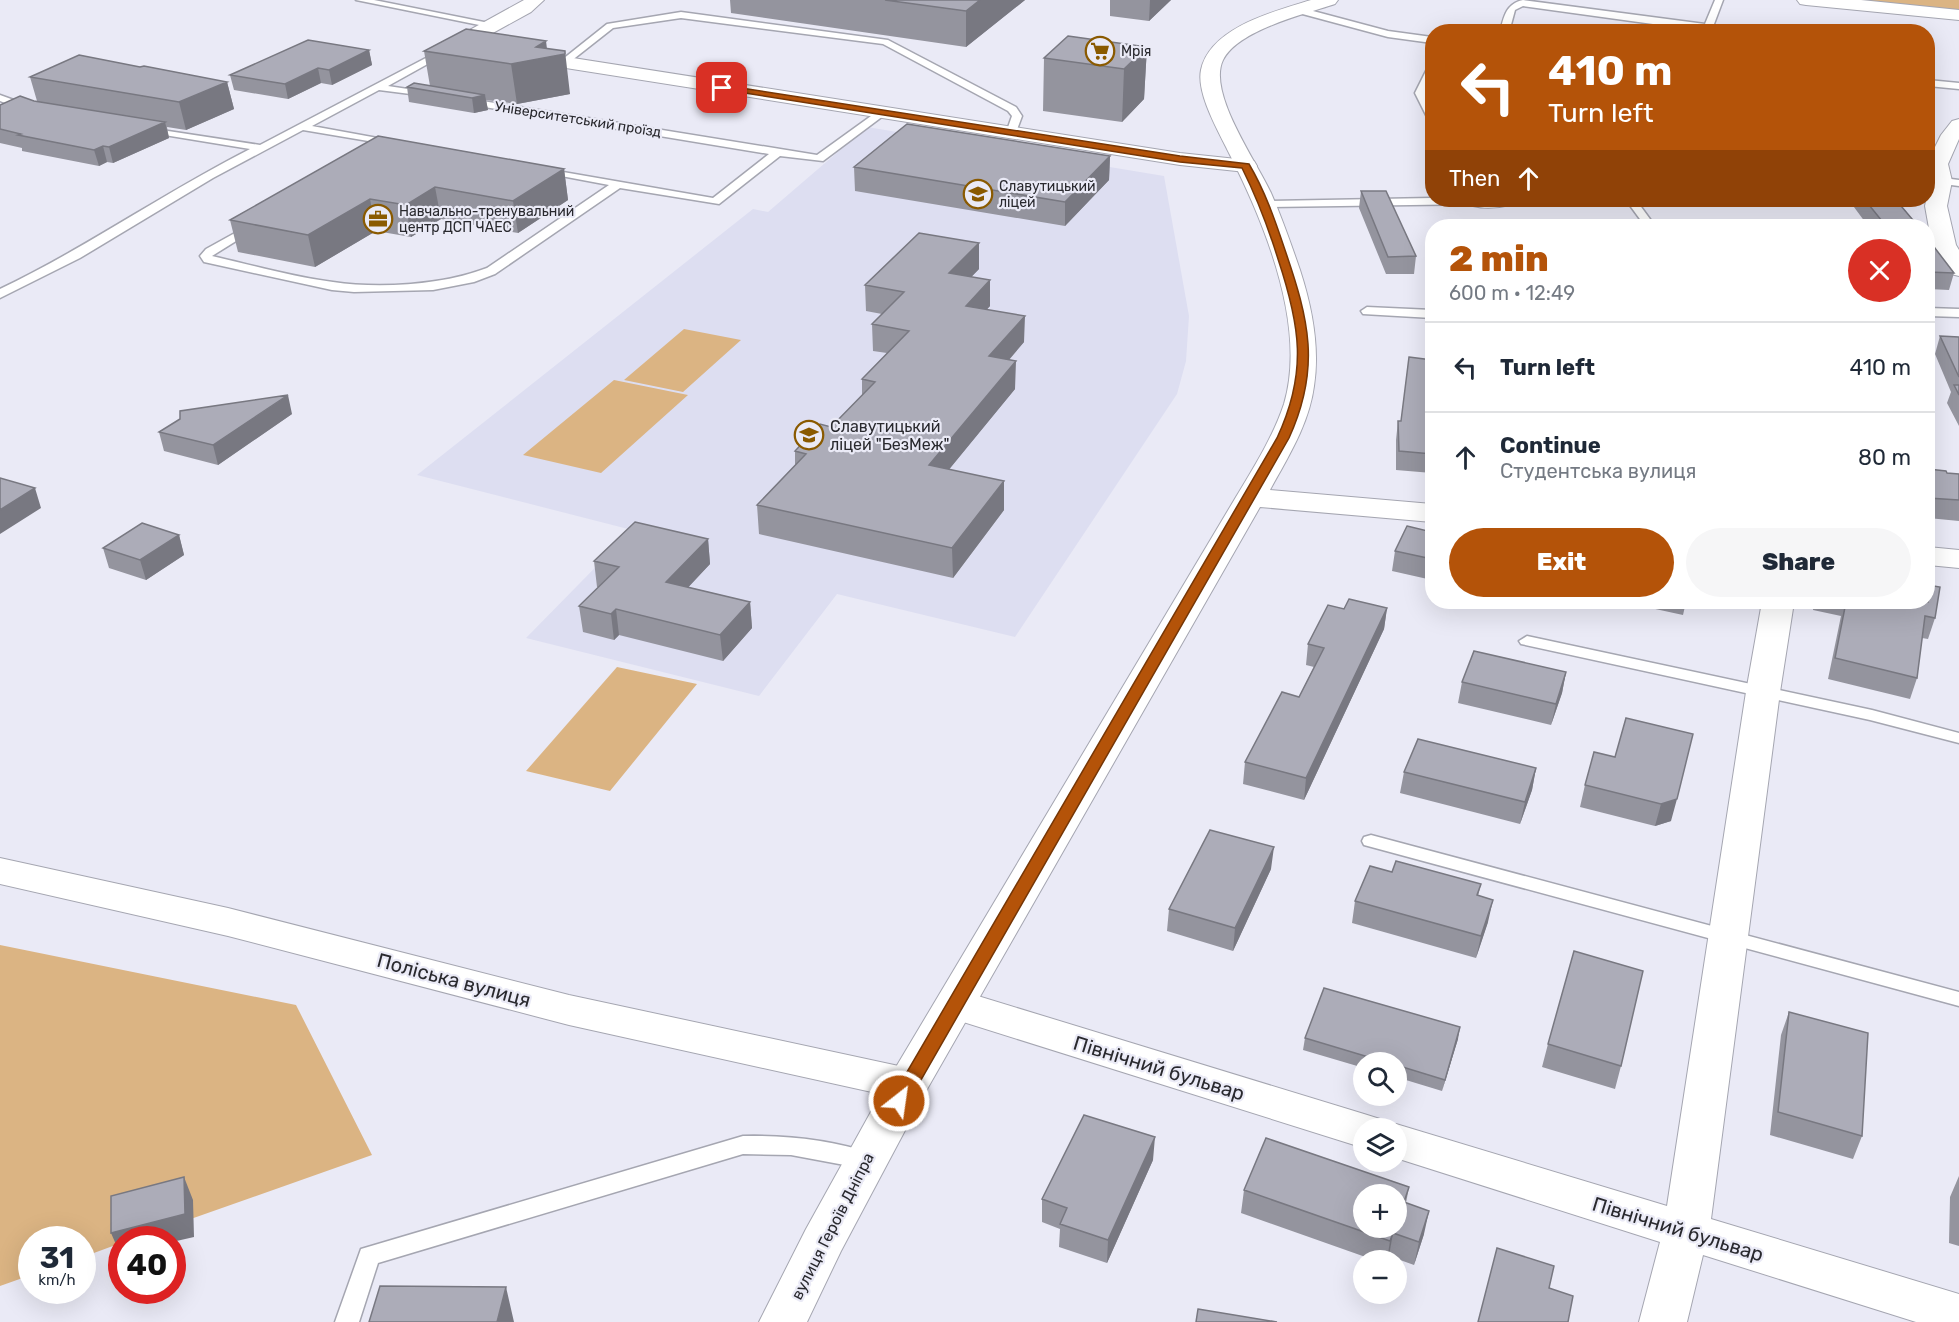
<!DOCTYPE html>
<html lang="en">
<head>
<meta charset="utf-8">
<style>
  body { margin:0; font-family:Rubik,sans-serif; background:#f6f6f7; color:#1f2937; height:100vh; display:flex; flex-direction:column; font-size:22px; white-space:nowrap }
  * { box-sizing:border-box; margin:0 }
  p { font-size:20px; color:#747a83 }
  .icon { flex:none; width:33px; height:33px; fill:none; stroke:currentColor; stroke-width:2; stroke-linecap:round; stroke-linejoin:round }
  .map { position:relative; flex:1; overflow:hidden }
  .panel { position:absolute; left:1425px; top:219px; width:510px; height:390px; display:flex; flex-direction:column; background:#fff; border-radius:24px; box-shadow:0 6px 24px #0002 }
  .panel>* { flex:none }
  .hud { position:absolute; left:1425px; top:24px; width:510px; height:183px; border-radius:24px; box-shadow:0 6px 24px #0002; background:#b45309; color:#fff; overflow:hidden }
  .controls { position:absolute; left:1353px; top:1052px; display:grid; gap:12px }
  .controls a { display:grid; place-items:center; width:54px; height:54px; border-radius:50%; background:#fff; box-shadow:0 6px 24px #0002; font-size:30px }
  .speed { position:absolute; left:18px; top:1226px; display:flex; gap:12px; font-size:30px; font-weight:700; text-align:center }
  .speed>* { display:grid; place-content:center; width:78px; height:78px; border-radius:50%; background:#fff; box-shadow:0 6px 24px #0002; line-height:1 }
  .speed small { font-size:15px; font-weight:400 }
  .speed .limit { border:9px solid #d22; background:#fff; color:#111 }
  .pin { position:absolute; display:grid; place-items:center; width:51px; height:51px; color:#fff; margin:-26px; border-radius:12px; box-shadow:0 3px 9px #0006 }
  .me { position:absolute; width:66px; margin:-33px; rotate:30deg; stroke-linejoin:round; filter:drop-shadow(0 0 4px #0008) }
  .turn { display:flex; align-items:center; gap:21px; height:126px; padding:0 24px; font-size:27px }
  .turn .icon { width:78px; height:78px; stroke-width:2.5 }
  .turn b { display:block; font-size:42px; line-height:51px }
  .then { display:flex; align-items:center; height:57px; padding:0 24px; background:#0003; gap:12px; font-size:22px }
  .round { display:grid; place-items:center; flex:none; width:63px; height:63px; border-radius:32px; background:#f6f6f7 }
  .overview { display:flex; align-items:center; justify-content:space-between; height:102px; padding:0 24px }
  h1 { font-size:36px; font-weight:800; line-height:45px; color:#b45309 }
  .action { display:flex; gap:12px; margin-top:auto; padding:12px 24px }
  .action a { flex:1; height:69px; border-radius:36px; background:#b45309; color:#fff; font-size:24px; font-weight:800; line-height:69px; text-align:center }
  .action a+a { background:#f6f6f7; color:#1f2937 }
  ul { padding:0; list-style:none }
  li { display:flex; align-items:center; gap:18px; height:90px; padding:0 24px; border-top:2px solid #e0e1e3 }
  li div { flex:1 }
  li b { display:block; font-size:22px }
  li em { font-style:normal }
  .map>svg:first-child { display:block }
</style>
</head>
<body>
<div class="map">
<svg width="1959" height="1322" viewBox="0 0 1959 1322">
  <rect width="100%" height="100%" fill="#eaeaf6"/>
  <!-- built -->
  <path fill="#dddef1" d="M867 127 1164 176 1189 316 1186 361 1177 394 1015 637 837 594 759 696 526 638 632 530 417 475 753 209 768 212Z"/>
  <!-- green -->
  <path fill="#dbb483" d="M1832 0H1959V11Z
    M684 329 741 340 683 392 624 380Z
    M614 380 688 395 601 473 523 455Z
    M617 667 697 684 610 791 526 771Z
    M0 945 296 1005 372 1155 134 1239H122L121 1243 83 1257 82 1239H32L31 1275 0 1286Z"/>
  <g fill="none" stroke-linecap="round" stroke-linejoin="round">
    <!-- service casing -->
    <g stroke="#a5a6b1" stroke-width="3">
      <path id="service" d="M356 0H374L499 25 494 28Z
        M1523 0 1705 24 1715 0H1723L1711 32 1523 6 1515 10 1509 32H1500C1504 16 1506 4 1523 0Z
        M1298 7 1388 31 1432 37V43L1388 37 1295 12 1294 10Z
        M681 12 888 40 1016 107 1022 116 1015 135H1007L1006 133 1012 116 1008 111 883 44 681 18 613 28 566 65 558 63 607 24Z
        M443 49 451 51 388 86 434 93V97L379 90 312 126 394 141 399 144 398 146 303 130 213 178 80 258 0 298V289C86 248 165 192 250 149L146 132 141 129 142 127 260 145Z
        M1432 66V78L1425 93 1432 108V120L1427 117 1415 93 1427 69Z
        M1928 80 1959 83V89L1928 86Z
        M0 95 33 107 34 109 29 112 0 101Z
        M464 98 817 155 878 111 887 113 823 161 780 156 719 204 620 188 495 274 474 282 433 290 354 292 332 290 204 262 200 256 206 249 253 223 259 226 257 228 212 256C252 265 293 277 333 282 379 289 443 285 487 268L609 185 540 172V168L713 198 769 154 460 103 459 101Z
        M1928 176 1959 180V186L1928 182Z
        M1432 198 1487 201 1481 204 1264 207 1258 204 1264 201Z
        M1626 200H1636L1655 226H1645Z
        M1367 307 1432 310V318L1363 314 1361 311Z
        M1928 308 1959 309V317L1928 316Z
        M1527 636 1872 710 1959 733V743L1870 720 1521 644 1519 641Z
        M1371 835 1959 992V1006L1364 845 1362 841 1364 837Z
        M743 1136C787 1135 832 1140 874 1154L877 1160 874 1166 866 1169 791 1155 743 1154 378 1263 359 1322H335L361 1249Z"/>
    </g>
    <!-- minor casing -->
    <g stroke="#a5a6b1" stroke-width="2">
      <path id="minor" d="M524 0H544L531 12 462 50H448L446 46 448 42Z
        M1797 0H1861L1959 10V20L1806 5 1800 4Z
        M522 50 1180 153 1246 160 1254 161 1257 166 1254 171 1246 172 1180 165 515 60 513 56 515 52Z
        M1959 119V139L1948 164 1952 181 1947 206 1956 245 1959 250V276L1951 274 1932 245 1925 206 1930 181 1928 161 1941 135 1952 121Z
        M1471 200H1513L1510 205C1498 208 1485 209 1473 206Z
        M1762 602H1794L1780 692 1711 1219 1959 1294V1322H1916L1703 1255 1687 1322H1639L1660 1242 1396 1158V1128H1364V1148L941 1015 935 1004 941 993 955 989 1364 1114 1380 1119 1384 1128 1396 1124 1667 1206 1746 692Z
        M0 858 228 908 569 995 908 1068 923 1072 929 1084 923 1096 908 1100 569 1025 228 936 0 884Z"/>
    </g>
    <!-- tertiary casing -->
    <g stroke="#a5a6b1" stroke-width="2">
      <path id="tertiary" d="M1311 0H1338L1335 4C1305 14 1238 30 1223 60 1207 93 1257 162 1271 193 1282 218 1291 244 1300 270 1312 307 1320 347 1314 386 1309 424 1288 457 1270 490L1432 504V522L1260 507 926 1091 841 1251 807 1322H759L806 1229 893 1072 1236 497C1254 467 1273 437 1284 404 1307 327 1265 224 1230 155 1220 134 1196 94 1201 70 1210 27 1276 11 1311 0Z
        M1928 547 1959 550V568L1928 565Z"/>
    </g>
    <!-- service -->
    <use href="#service" fill="#fff" fill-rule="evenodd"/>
    <!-- minor -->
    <use href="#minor" fill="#fff" fill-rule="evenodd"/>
    <!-- tertiary -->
    <use href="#tertiary" fill="#fff" fill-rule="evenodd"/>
  </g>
  <!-- wall -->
  <path fill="#94949e" d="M730 0H1025L966 47 731 13Z
    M1110 0H1171L1149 21 1110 16Z
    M1147 47 1144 99 1122 122 1043 111 1044 58Z
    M547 49 570 94 517 104 486 100 488 110 474 113 409 102 407 87 430 86 424 51Z
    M369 50 372 65 332 85 321 83 288 99 234 90 230 75Z
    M140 67 227 82 234 109 186 130 167 127 169 138 113 163 107 162 99 166 22 151V148L0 143V105L37 101 30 77Z
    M378 136 564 169 568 200 518 233 441 219 411 237 376 231 315 267 238 252 230 220Z
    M1110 156 1109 180 1065 226 855 191 854 167Z
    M1361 191 1416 256 1414 274H1386L1359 208Z
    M1852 200H1896L1918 226H1868L1851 203Z
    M1928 239 1954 273 1949 290 1928 289Z
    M979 269 971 277 990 306 987 309 1024 342 1009 360 1015 389 949 469 1004 510 953 578 759 534 757 505 795 465V451L831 427 862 395V379L887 353 873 351 872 324 882 314 866 311 865 285Z
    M1940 336 1959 337V426L1947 403 1951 392 1935 354Z
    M1432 360V473L1396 470V440L1398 421H1401Z
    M292 414 218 465 164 451 159 432Z
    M1928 469 1947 473 1959 474V521L1928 518Z
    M1432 532V580L1392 571 1395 551Z
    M179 535 184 555 146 580 109 568 103 548Z
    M708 539 710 564 688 587 750 602 752 628 723 661 619 635 614 640 583 632 579 606 599 587H597L594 561Z
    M1623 602H1686L1683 615Z
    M1814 602H1928L1935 618 1928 639 1922 638 1917 678 1910 699 1828 679 1841 616 1813 610Z
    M1387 608 1384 629 1304 800 1243 784 1245 762 1299 697 1314 667 1306 665 1308 644 1344 609Z
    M1566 672 1562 693 1551 725 1458 703 1462 682Z
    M1626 718 1671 821 1655 826 1580 807 1585 785 1615 757Z
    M1536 768 1532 790 1520 824 1400 793 1404 772Z
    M1271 869 1233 951 1167 931 1169 909Z
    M1392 872 1481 884 1478 896 1488 922 1476 958 1352 923 1355 901Z
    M1789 1012 1862 1136 1853 1159 1770 1135 1781 1035Z
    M1305 1038 1458 1039 1442 1091 1396 1077V1062H1364V1068L1303 1050Z
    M1548 1044 1621 1066 1615 1089 1542 1067Z
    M1153 1160 1107 1263 1059 1247 1060 1229 1042 1222V1199Z
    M1959 1176V1246L1949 1243 1950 1197Z
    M1409 1187 1406 1203 1424 1234 1414 1265 1389 1256 1387 1260H1374L1241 1213 1244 1190Z"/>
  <!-- shaded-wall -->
  <path fill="#787881" d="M980 0H1025L966 47V11Z
    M1150 0H1171L1149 21Z
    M546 41 548 57 565 51 570 94 517 104 511 64 536 47Z
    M1147 47 1144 99 1122 122 1124 69Z
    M369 50 372 65 332 85 329 70Z
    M318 68 321 83 288 99 285 84Z
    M227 82 234 109 186 130 179 102Z
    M485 95 488 110 474 113 472 98Z
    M165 122 169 138 113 163 109 147Z
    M103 146 107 162 99 166 94 150Z
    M1110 156 1109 180 1065 226V202Z
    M564 169 568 200 518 233 513 201Z
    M435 187 441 219 411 237 406 205Z
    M370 199 376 231 315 267 308 235Z
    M979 243V269L950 299 949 273Z
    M990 280V306L966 332V306Z
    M1025 316 1024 342 989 383V356Z
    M1016 361 1015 389 929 494V465Z
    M288 395 292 414 218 465 213 445Z
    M1004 481V510L953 578 952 548Z
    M35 488 41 508 0 534V510Z
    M179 535 184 555 146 580 140 560Z
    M708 539 710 564 669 608 666 582Z
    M750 602 752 628 723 661 720 635Z
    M1387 608 1384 629 1304 800 1306 778Z
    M616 609 619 635 614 640 611 614Z
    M1566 672 1562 693 1551 725 1556 704Z
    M1536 768 1532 790 1520 824 1525 802Z
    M1677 799 1671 821 1655 826 1661 804Z
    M1274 847 1271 869 1233 951 1235 928Z
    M1493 900 1488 922 1476 958 1481 936Z
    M1460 1027 1458 1039 1442 1091 1445 1080Z
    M1155 1137 1153 1160 1107 1263 1108 1240Z
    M184 1177 193 1200 194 1237 172 1242V1239H122L121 1256 111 1233Z
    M1429 1211 1424 1234 1414 1265 1419 1242Z
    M1393 1233 1389 1256 1387 1260 1390 1241Z
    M506 1287 514 1322H497Z"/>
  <!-- building -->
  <path fill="#acacb8" stroke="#787881" stroke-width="1.5" fill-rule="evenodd" d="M885 0H980L966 11Z
    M466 29 546 41 536 47 565 51V54L511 64 424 51Z
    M1068 36 1147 47 1124 69 1044 58Z
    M308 40 369 50 329 70 318 68 285 84 230 75Z
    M79 55 140 67 144 66 227 82 179 102 30 77Z
    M414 83 485 95 472 98 407 87Z
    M20 96 34 101 165 122 109 147 103 146 94 150 18 135 21 134 0 129V105Z
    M907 124 1110 156 1065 202 854 167Z
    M378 136 564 169 513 201 435 187 406 205 370 199 308 235 230 220Z
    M1361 191H1386L1416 256 1388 257Z
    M1865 200H1896L1918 226H1886Z
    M919 233 979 243 949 273 990 280 966 306 1025 316 989 356 1016 361 929 465 1004 481 952 548 757 505 806 454 795 451 820 424 831 427 875 382 862 379 909 331 872 324 904 292 865 285Z
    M1928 239 1954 273 1928 272Z
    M1940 336 1959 337V377Z
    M1409 357 1432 360V454L1399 451 1398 421H1401Z
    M1954 385H1959V395Z
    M288 395 213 445 159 432 180 419V411Z
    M1928 469 1946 471 1947 473 1959 474V500L1928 498Z
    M0 478 35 488 0 510Z
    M635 522 708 539 666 582 750 602 720 635 616 609 611 614 579 606 619 567 594 561Z
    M142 523 179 535 140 560 103 548Z
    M1407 526 1432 532V559L1395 551Z
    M1928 585 1940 587 1935 618 1925 616 1917 678 1835 658 1846 602H1928Z
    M1349 599 1387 608 1306 778 1245 762 1282 692 1299 697 1324 648 1308 644 1328 605 1344 609Z
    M1474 651 1566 672 1556 704 1462 682Z
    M1626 718 1693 734 1677 799 1661 804 1585 785 1594 752 1615 757Z
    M1418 739 1536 768 1525 802 1404 772Z
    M1210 830 1274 847 1235 928 1169 909Z
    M1396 861 1481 884 1477 895 1493 900 1481 936 1355 901 1370 866 1392 872Z
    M1574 951 1643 971 1621 1066 1548 1044Z
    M1324 988 1460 1027 1445 1080 1396 1065V1062H1385L1305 1038Z
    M1789 1012 1868 1033 1862 1136 1778 1112Z
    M1084 1115 1155 1137 1108 1240 1060 1224 1067 1208 1042 1199Z
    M1266 1138 1409 1187 1404 1202 1429 1211 1419 1242 1393 1233 1390 1241 1244 1190ZM1364 1194H1396V1227H1364Z
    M184 1177 185 1214 111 1233V1196Z
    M1497 1248 1554 1266 1549 1288 1573 1296 1568 1322H1478Z
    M380 1286 506 1287 497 1322H369Z
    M1198 1309 1277 1322H1196Z"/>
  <!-- route -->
  <path fill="#b45309" stroke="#753606" stroke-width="1.5" d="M722 85 1180 156 1249 164C1265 191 1275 220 1285 250 1309 320 1321 368 1289 438L906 1106 899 1108 893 1106 890 1101 893 1096 1277 438C1308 372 1300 325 1278 259 1268 227 1257 198 1242 168L1180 162 720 89V86Z"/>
  <!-- icons -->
  <defs>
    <g id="supermarket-ring" transform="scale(1.5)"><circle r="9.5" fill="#eaeaf6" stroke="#8a5a00" stroke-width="1.5"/><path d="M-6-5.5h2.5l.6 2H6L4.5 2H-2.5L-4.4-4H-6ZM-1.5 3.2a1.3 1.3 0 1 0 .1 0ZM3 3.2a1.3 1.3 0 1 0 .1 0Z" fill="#8a5a00"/></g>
    <g id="school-ring" transform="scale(1.5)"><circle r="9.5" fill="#eaeaf6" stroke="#8a5a00" stroke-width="1.5"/><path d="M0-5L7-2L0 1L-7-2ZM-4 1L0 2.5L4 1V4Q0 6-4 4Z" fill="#8a5a00"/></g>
    <g id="office-ring" transform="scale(1.5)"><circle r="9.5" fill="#eaeaf6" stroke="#8a5a00" stroke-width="1.5"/><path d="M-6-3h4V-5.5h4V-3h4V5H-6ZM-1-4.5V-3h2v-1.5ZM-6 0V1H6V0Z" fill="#8a5a00"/></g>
  </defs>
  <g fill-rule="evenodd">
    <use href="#supermarket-ring" x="1100" y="51"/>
    <use href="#school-ring" x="978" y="194"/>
    <use href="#office-ring" x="378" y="219"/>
    <use href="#school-ring" x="809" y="435"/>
  </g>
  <g text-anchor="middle" stroke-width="4.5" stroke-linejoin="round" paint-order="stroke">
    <!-- far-poi labels -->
    <g font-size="14" fill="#29292e" stroke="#eaeaf6" text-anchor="start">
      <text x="1121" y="56">Мрiя</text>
      <text x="999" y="191">Славутицький<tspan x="999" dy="16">ліцей</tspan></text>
      <text x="399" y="216">Навчально-тренувальний<tspan x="399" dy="16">центр ДСП ЧАЕС</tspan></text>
    </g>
    <!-- far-street labels -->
    <g font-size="14" fill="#29292e" stroke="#eaeaf6">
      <text transform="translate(578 119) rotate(9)" y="5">Університетський проїзд</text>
    </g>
    <!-- poi labels -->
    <g font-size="16" fill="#29292e" stroke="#eaeaf6" text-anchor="start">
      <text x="830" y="432">Славутицький<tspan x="830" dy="18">ліцей "БезМеж"</tspan></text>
    </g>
    <!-- street labels -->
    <g font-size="16" fill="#29292e" stroke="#eaeaf6">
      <text transform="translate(832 1226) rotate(-63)" y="6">вулиця Героїв Дніпра</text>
    </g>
    <!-- near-street labels -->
    <g font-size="20" fill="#29292e" stroke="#eaeaf6">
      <text transform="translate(454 980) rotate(15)" y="7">Поліська вулиця</text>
      <text transform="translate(1159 1068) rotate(17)" y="7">Північний бульвар</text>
      <text transform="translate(1678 1229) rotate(17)" y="7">Північний бульвар</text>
    </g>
  </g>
</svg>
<div class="controls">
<a><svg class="icon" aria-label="search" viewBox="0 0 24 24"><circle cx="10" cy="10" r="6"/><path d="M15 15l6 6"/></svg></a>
<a><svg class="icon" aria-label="layers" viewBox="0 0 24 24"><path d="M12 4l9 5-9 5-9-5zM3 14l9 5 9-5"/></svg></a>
<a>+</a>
<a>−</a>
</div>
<div class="speed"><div>31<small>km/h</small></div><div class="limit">40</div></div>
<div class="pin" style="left:722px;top:88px;background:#d93025"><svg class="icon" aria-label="arrive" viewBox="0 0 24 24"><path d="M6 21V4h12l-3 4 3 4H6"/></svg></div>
<svg class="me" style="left:899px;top:1101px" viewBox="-20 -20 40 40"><circle r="17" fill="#b45309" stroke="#fff" stroke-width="3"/><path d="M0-11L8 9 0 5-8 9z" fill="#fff"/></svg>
<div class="hud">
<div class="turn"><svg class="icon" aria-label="left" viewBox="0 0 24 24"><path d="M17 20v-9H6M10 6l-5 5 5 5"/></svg><div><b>410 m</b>Turn left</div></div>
<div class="then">Then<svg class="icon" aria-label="ahead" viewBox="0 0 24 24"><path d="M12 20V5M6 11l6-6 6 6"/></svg></div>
</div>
<section class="panel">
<div class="overview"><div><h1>2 min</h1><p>600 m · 12:49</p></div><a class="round" style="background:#d93025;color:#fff"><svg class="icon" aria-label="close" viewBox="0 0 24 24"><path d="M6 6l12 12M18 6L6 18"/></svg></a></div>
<ul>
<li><svg class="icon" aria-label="left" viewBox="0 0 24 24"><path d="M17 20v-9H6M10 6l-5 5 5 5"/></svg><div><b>Turn left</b></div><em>410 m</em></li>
<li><svg class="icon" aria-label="ahead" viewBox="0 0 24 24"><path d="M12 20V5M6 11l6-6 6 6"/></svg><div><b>Continue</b><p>Студентська вулиця</p></div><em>80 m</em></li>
</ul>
<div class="action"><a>Exit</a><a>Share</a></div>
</section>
</div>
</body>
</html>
